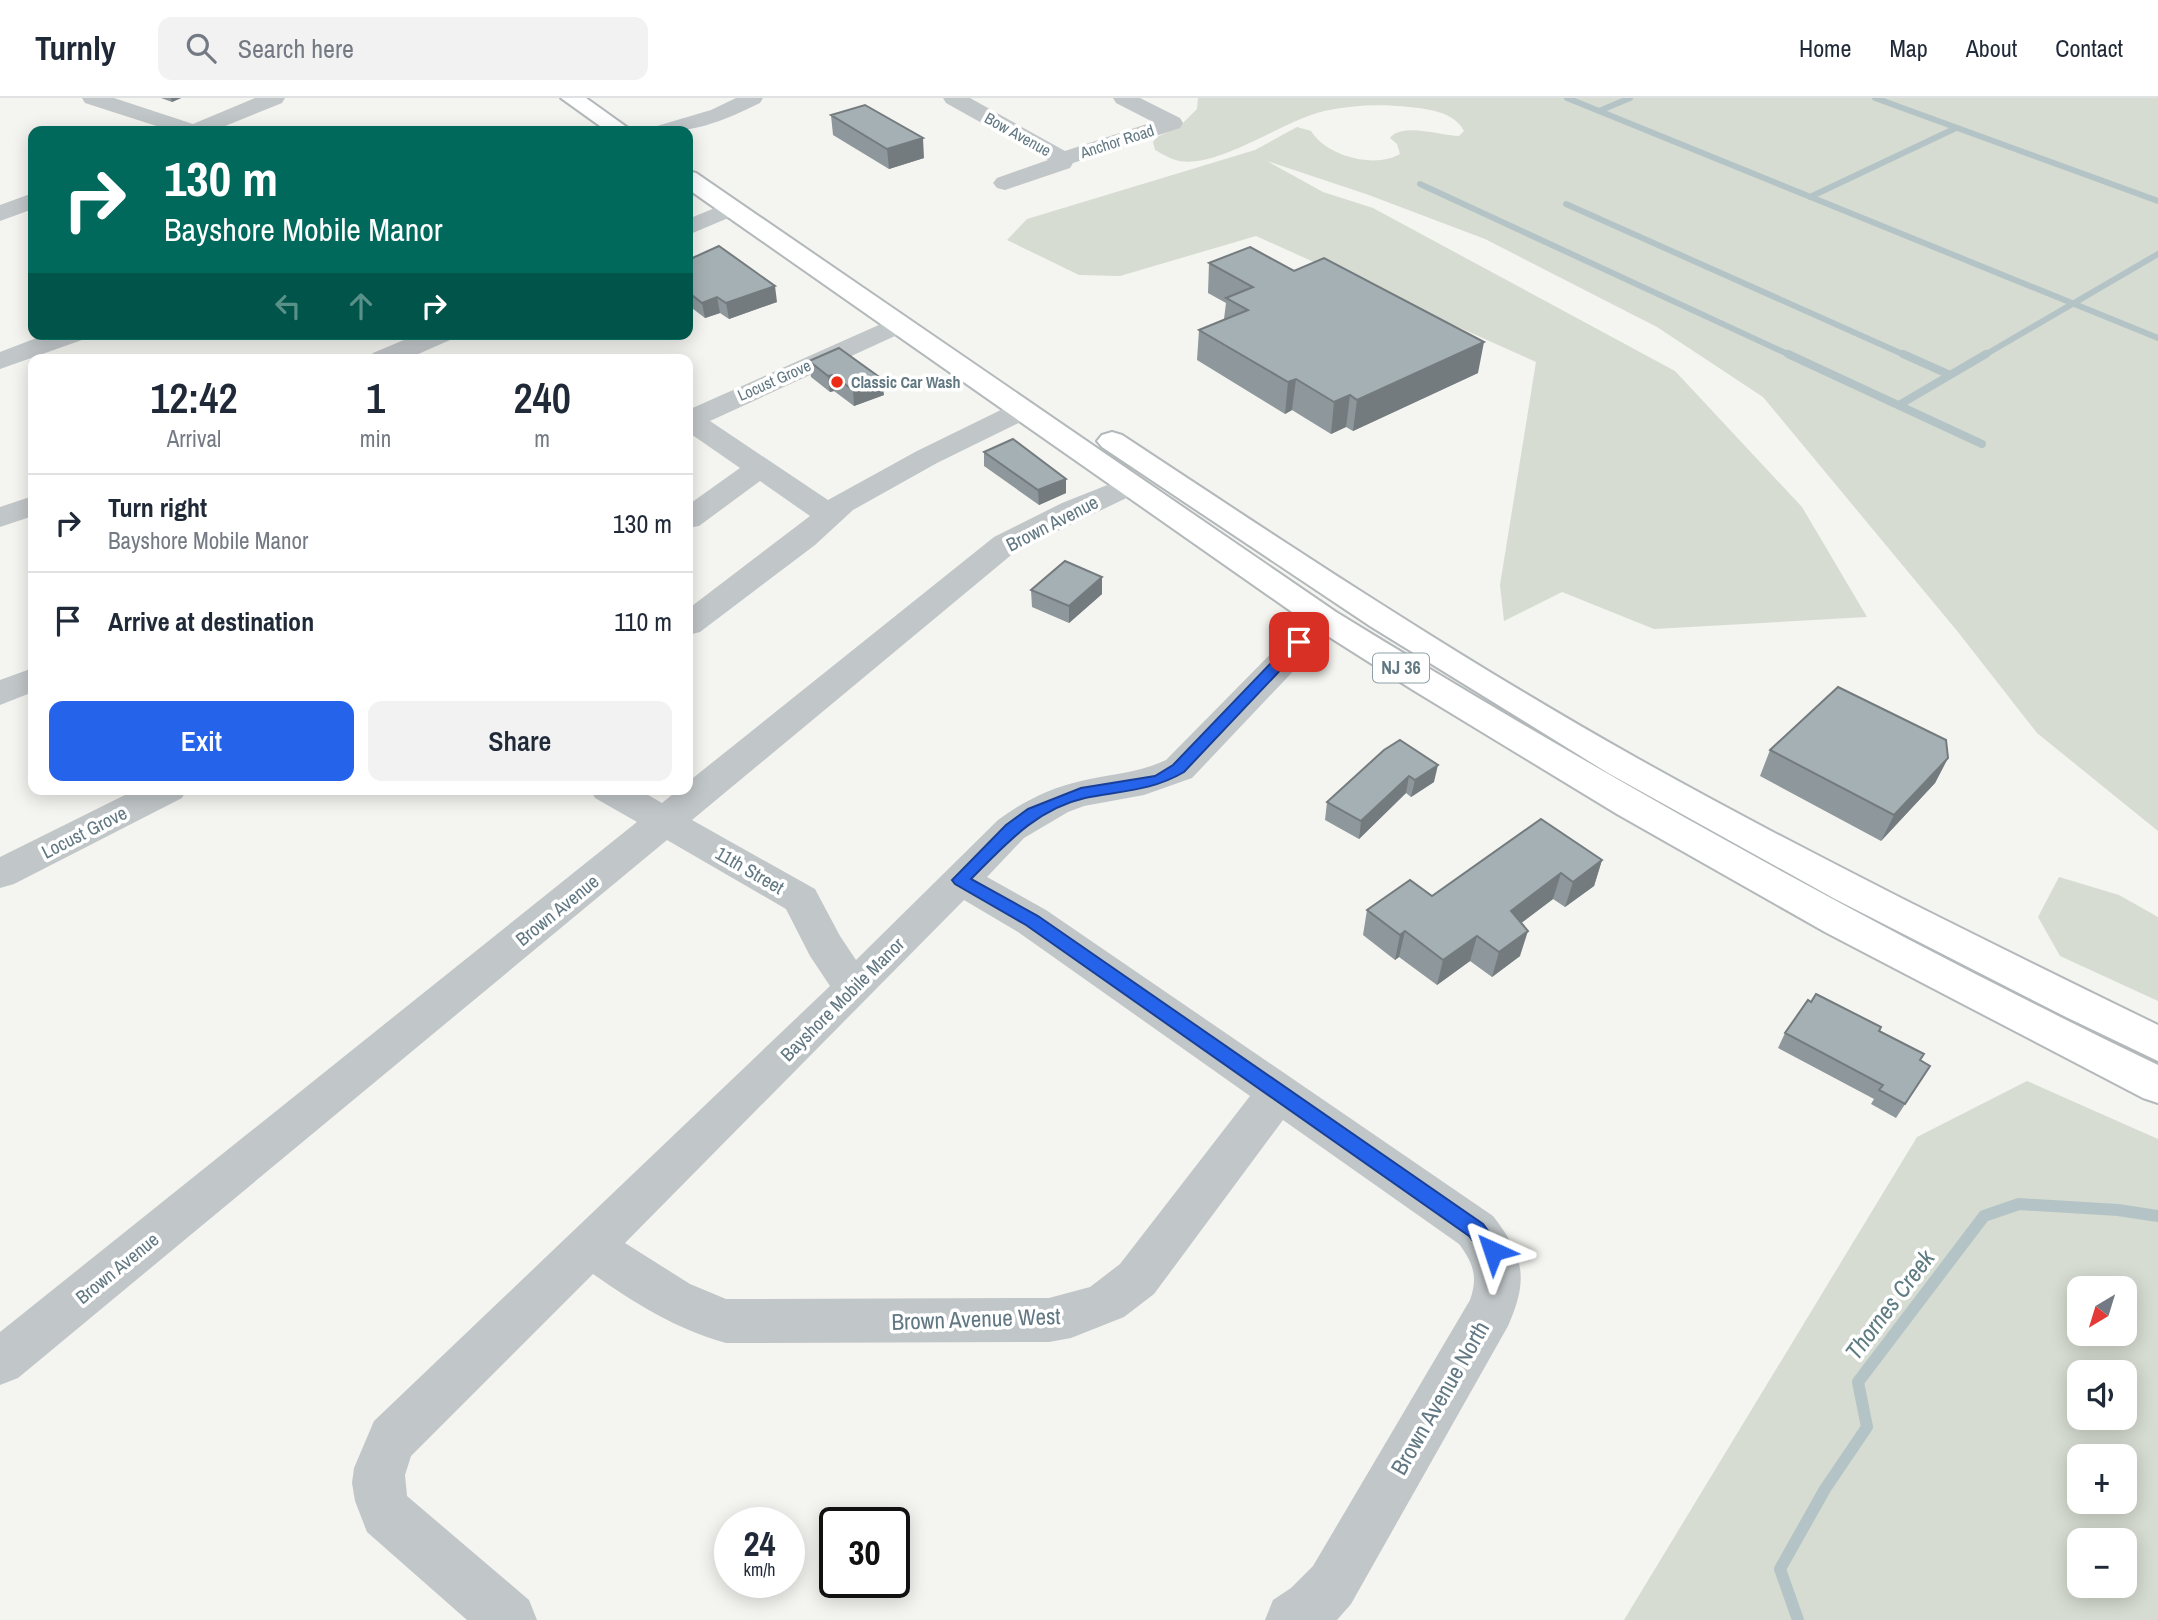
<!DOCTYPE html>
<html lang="en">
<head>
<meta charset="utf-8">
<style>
  body { margin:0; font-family:"Archivo Narrow",sans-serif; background:#f2f2f3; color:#1f2937; height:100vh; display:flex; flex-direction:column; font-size:26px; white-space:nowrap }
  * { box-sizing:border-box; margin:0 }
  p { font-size:23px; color:#747a83 }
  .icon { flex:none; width:38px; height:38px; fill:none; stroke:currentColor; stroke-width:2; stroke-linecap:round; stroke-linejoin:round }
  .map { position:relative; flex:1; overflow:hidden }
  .drawer { position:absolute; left:28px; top:256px; width:665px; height:441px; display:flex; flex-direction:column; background:#fff; border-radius:14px; box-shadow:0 4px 18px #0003 }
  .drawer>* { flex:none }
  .top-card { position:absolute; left:28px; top:28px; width:665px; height:214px; border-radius:14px; box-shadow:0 4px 18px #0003; background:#00695c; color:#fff; overflow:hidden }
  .needle { width:46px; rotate:218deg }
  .tools { position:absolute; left:2067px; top:1178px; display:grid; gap:14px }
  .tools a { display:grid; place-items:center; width:70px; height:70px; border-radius:14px; background:#fff; box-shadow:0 4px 18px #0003; font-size:35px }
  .speed { position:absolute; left:714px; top:1409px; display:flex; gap:14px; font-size:35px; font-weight:700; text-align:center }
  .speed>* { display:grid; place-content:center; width:91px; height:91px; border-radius:50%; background:#fff; box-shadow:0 4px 18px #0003; line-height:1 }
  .speed small { font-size:18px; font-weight:400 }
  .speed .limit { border:4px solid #111; border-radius:10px; background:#fff; color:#111 }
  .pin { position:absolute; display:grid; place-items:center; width:60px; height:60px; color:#fff; margin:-30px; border-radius:14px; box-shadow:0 4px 10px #0006 }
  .me { position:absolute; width:77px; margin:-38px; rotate:318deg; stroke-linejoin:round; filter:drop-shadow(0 0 5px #0008) }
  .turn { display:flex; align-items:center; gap:24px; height:147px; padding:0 21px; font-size:32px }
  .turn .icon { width:91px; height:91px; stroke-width:2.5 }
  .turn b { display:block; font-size:49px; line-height:60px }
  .lanes { display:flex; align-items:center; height:66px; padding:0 21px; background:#0003; justify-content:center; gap:35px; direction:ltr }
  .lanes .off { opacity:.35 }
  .eta { display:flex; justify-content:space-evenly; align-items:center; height:119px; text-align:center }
  .eta b { font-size:42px; font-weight:600; line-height:49px }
  .action { display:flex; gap:14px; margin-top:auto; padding:14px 21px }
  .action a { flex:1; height:80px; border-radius:14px; background:#2563eb; color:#fff; font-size:28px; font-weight:600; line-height:80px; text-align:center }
  .action a+a { background:#f2f2f3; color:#1f2937 }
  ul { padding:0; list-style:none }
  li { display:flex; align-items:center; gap:21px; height:98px; padding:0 21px; border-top:2px solid #e0e1e3 }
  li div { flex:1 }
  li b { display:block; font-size:26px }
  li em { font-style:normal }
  header { display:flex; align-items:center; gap:42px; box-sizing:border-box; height:98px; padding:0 35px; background:#fff; border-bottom:2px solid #e0e1e3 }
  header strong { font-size:33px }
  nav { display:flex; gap:38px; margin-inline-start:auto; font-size:24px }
  .search { width:490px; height:63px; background:#f2f2f3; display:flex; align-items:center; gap:18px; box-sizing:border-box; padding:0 24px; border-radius:14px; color:#747a83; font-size:26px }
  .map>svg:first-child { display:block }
</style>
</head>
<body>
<header>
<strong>Turnly</strong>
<div class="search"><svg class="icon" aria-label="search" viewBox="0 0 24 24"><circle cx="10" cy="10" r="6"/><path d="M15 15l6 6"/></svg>Search here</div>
<nav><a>Home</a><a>Map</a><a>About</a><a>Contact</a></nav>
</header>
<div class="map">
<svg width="2158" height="1522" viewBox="0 0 2158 1522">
  <rect width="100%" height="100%" fill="#f4f4f0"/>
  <!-- green -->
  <path fill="#d6dcd1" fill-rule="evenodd" d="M1198 0H2158V733L2037 635 1958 534 1763 299 1657 229 1485 141 1366 96 1267 63 1323 94 1373 110 1675 273 1802 409 1867 519 1654 531 1562 494 1504 523 1500 487 1536 264 1256 138 1120 178 1079 177 1007 142 1027 121 1255 52 1297 29 1311 33C1326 58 1375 71 1400 56L1397 46 1390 40C1402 24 1441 38 1459 38L1464 33C1454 14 1430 11 1409 9 1380 6 1353 7 1324 13 1282 23 1220 70 1179 63 1170 61 1163 56 1155 52L1153 44 1157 39 1180 28 1197 11Z
    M2059 779 2119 797 2158 819V903L2060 858 2038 819Z
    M2027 983 2158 1041V1522H1624L1917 1039ZM2079 1190H2124V1236H2079ZM2079 1274H2124V1320H2079ZM2079 1358H2124V1404H2079ZM2079 1442H2124V1488H2079Z"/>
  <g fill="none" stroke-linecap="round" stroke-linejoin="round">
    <!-- stream-far2 -->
    <path stroke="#b4c4c6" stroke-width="6" d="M1567 0 2158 240
      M1875 0 2158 103
      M1599 13 1630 0
      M1420 86 1792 258
      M1810 99 1956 30
      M1566 106 1907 258
      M1983 258 2158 156"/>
    <!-- stream-far1 -->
    <path stroke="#b4c4c6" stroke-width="8" d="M1788 256 1982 346
      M1903 256 1950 277
      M1899 307 1986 256"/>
    <!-- stream -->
    <path stroke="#b4c4c6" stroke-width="12" d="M1798 1522 1780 1471 1825 1391 1867 1329 1858 1284 1984 1118 2019 1106 2118 1112 2158 1118"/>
    <!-- highway casing -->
    <g stroke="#b3b8ba" stroke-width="4">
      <path id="highway" d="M561 0H586L632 33H607Z
        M688 73 696 75 1336 514C1603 678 1876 831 2158 967V1005L2143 1000 1825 834 1617 716 1413 592 1312 528 688 91Z
        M1112 334 1122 337C1290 448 1459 560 1635 659 1806 755 1982 841 2158 927V963L2066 919 1835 801 1608 675 1370 528 1102 349 1097 343 1102 337Z"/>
    </g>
    <!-- minor -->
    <path fill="#c1c6c8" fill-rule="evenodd" d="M82 0H114L193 26 255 0H285L282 5 213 33H172L85 5Z
      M736 0H763L760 5C723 23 695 35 654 33L657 28 711 12Z
      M943 0H970L1065 53 1153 24 1116 5 1113 0H1140L1180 20 1183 25 1180 30 1073 65 1070 70 1005 92 997 90 993 85 997 80 1048 62 946 5Z
      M33 95V111L0 123V107Z
      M732 103 740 105 744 110 740 115 688 137V121Z
      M899 218 908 220 912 226 908 232 710 323 828 402 917 353 1013 306 1023 303 1033 306 1037 312 1033 318 937 365 853 412 815 447 700 534 688 537V511L810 418 760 383 699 428 688 430V407L740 370 688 334V312Z
      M47 236H86L82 242 0 271V254Z
      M418 236H454L450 242 407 261H370L373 255Z
      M1130 378 1141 381 1145 387 1141 393 1016 453 692 722 815 791 840 838 856 862 998 722C1024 703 1050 690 1081 683 1110 676 1139 675 1166 662L1312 514 1324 511 1336 514 1341 521 1336 528 1192 680 1144 697 1084 708 1068 714 1024 740 987 779 1046 812 1493 1118C1524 1158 1529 1181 1508 1228L1351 1506 1337 1522H1265L1273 1502 1291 1490 1313 1468 1470 1202C1478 1179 1474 1166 1459 1146L1283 1022 1154 1196 1124 1219 1071 1240 1049 1244 726 1245C676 1231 636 1206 593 1176L411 1358 405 1377 407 1398 529 1502 537 1522H467L367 1434 355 1403 352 1385 354 1370 374 1323 830 888 810 858 786 811 667 742 18 1280 0 1287V1234L637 724 595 700 590 691H638L662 705 679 691H688V684L994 439 1062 405ZM964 802 1018 834 1250 998 1120 1166 1090 1189 1049 1200 726 1201 690 1186 625 1145Z
      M33 398V418L0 429V409Z
      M33 570V594L0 607V582Z
      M137 691H187L182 700 14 786 0 790V759Z"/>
    <!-- highway -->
    <use href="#highway" fill="#fff" fill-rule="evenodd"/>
  </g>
  <!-- wall -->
  <path fill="#8e979b" d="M161 0H181L172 4Z
    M831 17 924 60 889 71 833 37Z
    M688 162 777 204 729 221 720 215 705 220 688 207Z
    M1209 165 1478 275 1353 333 1346 329 1331 336 1292 312 1285 316 1197 262 1199 232 1224 221 1226 205 1208 195Z
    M809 263 884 297 854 308 834 293 830 294 811 279Z
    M984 354 1066 381V395L1039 407 984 368Z
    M1031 492 1102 496 1069 525 1032 509Z
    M1384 652 1434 684 1411 699 1406 695 1359 741 1325 722 1327 704Z
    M1770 652 1948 660 1935 685 1881 743 1760 678Z
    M1602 762 1594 788 1565 809 1553 801 1521 825 1520 858 1492 879 1470 863 1437 887 1399 859 1395 862 1363 837 1367 812Z
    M1879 933 1920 962 1930 968 1896 1020 1871 1006 1874 1001 1778 950 1785 935Z"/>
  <!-- shaded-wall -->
  <path fill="#747b7e" d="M171 0H181L172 4Z
    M923 40 924 60 889 71 887 51Z
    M775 188 777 204 729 221 726 205Z
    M717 199 720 215 705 220 702 205Z
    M1484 244 1478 275 1353 333 1357 302Z
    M832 277 834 293 830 294 828 278Z
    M882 281 884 297 854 308 853 292Z
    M1296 281 1292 312 1285 316 1288 284Z
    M1350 297 1346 329 1331 336 1334 304Z
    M1066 381V395L1039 407 1038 392Z
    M1102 479V496L1069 525V508Z
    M1948 660 1935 685 1881 743 1894 717Z
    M1438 667 1434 684 1411 699 1415 682Z
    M1409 678 1406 695 1359 741 1361 723Z
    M1602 762 1594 788 1565 809 1573 784Z
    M1561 775 1553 801 1504 838 1511 813Z
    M1405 833 1399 859 1395 862 1400 837Z
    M1528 833 1520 858 1492 879 1499 854Z
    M1477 838 1470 863 1437 887 1443 862Z"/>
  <!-- building -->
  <path fill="#a5b0b4" stroke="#747b7e" stroke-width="2" d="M865 7 923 40 887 51 831 17Z
    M719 148 775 188 726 205 717 199 702 205 688 194V162Z
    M1250 149 1294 173 1324 160 1484 244 1357 302 1350 297 1334 304 1296 281 1288 284 1199 232 1248 212 1226 200 1253 189 1209 165Z
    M839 250 882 281 853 292 832 277 828 278 809 263Z
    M1013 341 1066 381 1038 392 984 354Z
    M1065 463 1102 479 1069 508 1031 492Z
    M1838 589 1946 642 1948 660 1894 717 1770 652Z
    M1400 642 1438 667 1415 682 1409 678 1361 723 1327 704 1384 652Z
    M1541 721 1602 762 1573 784 1561 775 1511 813 1528 833 1499 854 1477 838 1443 862 1405 833 1400 837 1367 812 1410 782 1432 798Z
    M1816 896 1881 929 1879 933 1924 956 1920 962 1930 968 1905 1006 1879 992 1883 987 1785 935 1808 902 1811 904Z"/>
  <!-- route -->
  <path fill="#2563eb" stroke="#184099" stroke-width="2" d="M1299 540 1304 541V547L1184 674C1152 693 1120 693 1085 700 1036 711 1005 747 971 781L1038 818 1483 1126 1503 1153 1500 1160 1493 1162 1486 1160 1469 1138 1026 827 955 786 952 782 1006 727 1028 711 1081 690 1155 678 1173 667 1294 541Z"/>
  <!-- markers -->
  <circle fill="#ed2c17" stroke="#fff" stroke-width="2.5" cx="837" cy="284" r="7"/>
  <g text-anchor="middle" stroke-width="7" stroke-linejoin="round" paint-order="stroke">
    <!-- far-street labels -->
    <g font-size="16" fill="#617883" stroke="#fff">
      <text transform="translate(1018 36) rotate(29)" y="6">Bow Avenue</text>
      <text transform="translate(1117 43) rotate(-18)" y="6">Anchor Road</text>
      <text transform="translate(774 282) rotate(-24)" y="6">Locust Grove</text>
    </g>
    <!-- far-poi labels -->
    <g font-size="16" font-weight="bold" fill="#617883" stroke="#fff" text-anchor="start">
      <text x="851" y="290">Classic Car Wash</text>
    </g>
    <!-- shield labels -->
    <rect fill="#fff" stroke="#90a0a8" stroke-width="2" x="1373" y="555.5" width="56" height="29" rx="5"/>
    <g font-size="18" font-weight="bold" fill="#617883">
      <text x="1401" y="576">NJ 36</text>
    </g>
    <!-- street labels -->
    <g font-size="19" fill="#617883" stroke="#fff">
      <text transform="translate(1052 425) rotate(-27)" y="7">Brown Avenue</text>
      <text transform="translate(84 734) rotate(-27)" y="7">Locust Grove</text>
      <text transform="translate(750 772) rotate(30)" y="7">11th Street</text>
      <text transform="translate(557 812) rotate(-39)" y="7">Brown Avenue</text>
      <text transform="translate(842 901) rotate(-45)" y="7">Bayshore Mobile Manor</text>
      <text transform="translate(117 1170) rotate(-39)" y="7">Brown Avenue</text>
    </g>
    <!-- near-street labels -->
    <g font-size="23" fill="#617883" stroke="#fff">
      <text transform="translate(976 1221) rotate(-2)" y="8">Brown Avenue West</text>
      <text transform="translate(1440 1300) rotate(-60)" y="8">Brown Avenue North</text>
    </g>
    <!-- near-water labels -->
    <g font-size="24" font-style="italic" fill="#5d7b80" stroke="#fff">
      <text transform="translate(1890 1207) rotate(-53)" y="8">Thornes Creek</text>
    </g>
  </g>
</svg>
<div class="tools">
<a><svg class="needle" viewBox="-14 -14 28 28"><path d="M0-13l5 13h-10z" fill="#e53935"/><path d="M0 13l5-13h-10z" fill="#747a83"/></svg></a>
<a><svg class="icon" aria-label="sound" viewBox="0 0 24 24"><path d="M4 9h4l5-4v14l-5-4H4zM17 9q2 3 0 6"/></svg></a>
<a>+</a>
<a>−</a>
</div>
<div class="speed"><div>24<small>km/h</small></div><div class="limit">30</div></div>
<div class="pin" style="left:1299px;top:544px;background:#d93025"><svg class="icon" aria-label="arrive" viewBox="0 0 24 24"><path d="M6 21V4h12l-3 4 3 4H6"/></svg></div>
<svg class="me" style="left:1493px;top:1153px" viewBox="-20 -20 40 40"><path d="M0-17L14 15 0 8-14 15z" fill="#2563eb" stroke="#fff" stroke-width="4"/></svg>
<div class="top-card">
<div class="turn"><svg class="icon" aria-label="right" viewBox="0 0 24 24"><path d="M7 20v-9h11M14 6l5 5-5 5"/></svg><div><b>130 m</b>Bayshore Mobile Manor</div></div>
<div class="lanes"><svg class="icon off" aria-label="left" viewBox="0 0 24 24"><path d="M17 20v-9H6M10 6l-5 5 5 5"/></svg><svg class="icon off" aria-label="ahead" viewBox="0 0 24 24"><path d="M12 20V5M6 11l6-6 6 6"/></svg><svg class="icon" aria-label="right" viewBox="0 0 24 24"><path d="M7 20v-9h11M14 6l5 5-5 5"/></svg></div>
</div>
<section class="drawer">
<div class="eta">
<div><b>12:42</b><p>Arrival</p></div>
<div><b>1</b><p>min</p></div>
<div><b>240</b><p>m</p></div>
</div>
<ul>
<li><svg class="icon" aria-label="right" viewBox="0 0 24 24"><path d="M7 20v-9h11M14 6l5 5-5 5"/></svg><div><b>Turn right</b><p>Bayshore Mobile Manor</p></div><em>130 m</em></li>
<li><svg class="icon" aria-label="arrive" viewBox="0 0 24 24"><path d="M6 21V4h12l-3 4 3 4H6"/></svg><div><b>Arrive at destination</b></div><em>110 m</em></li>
</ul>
<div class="action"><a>Exit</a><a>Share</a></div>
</section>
</div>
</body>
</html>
